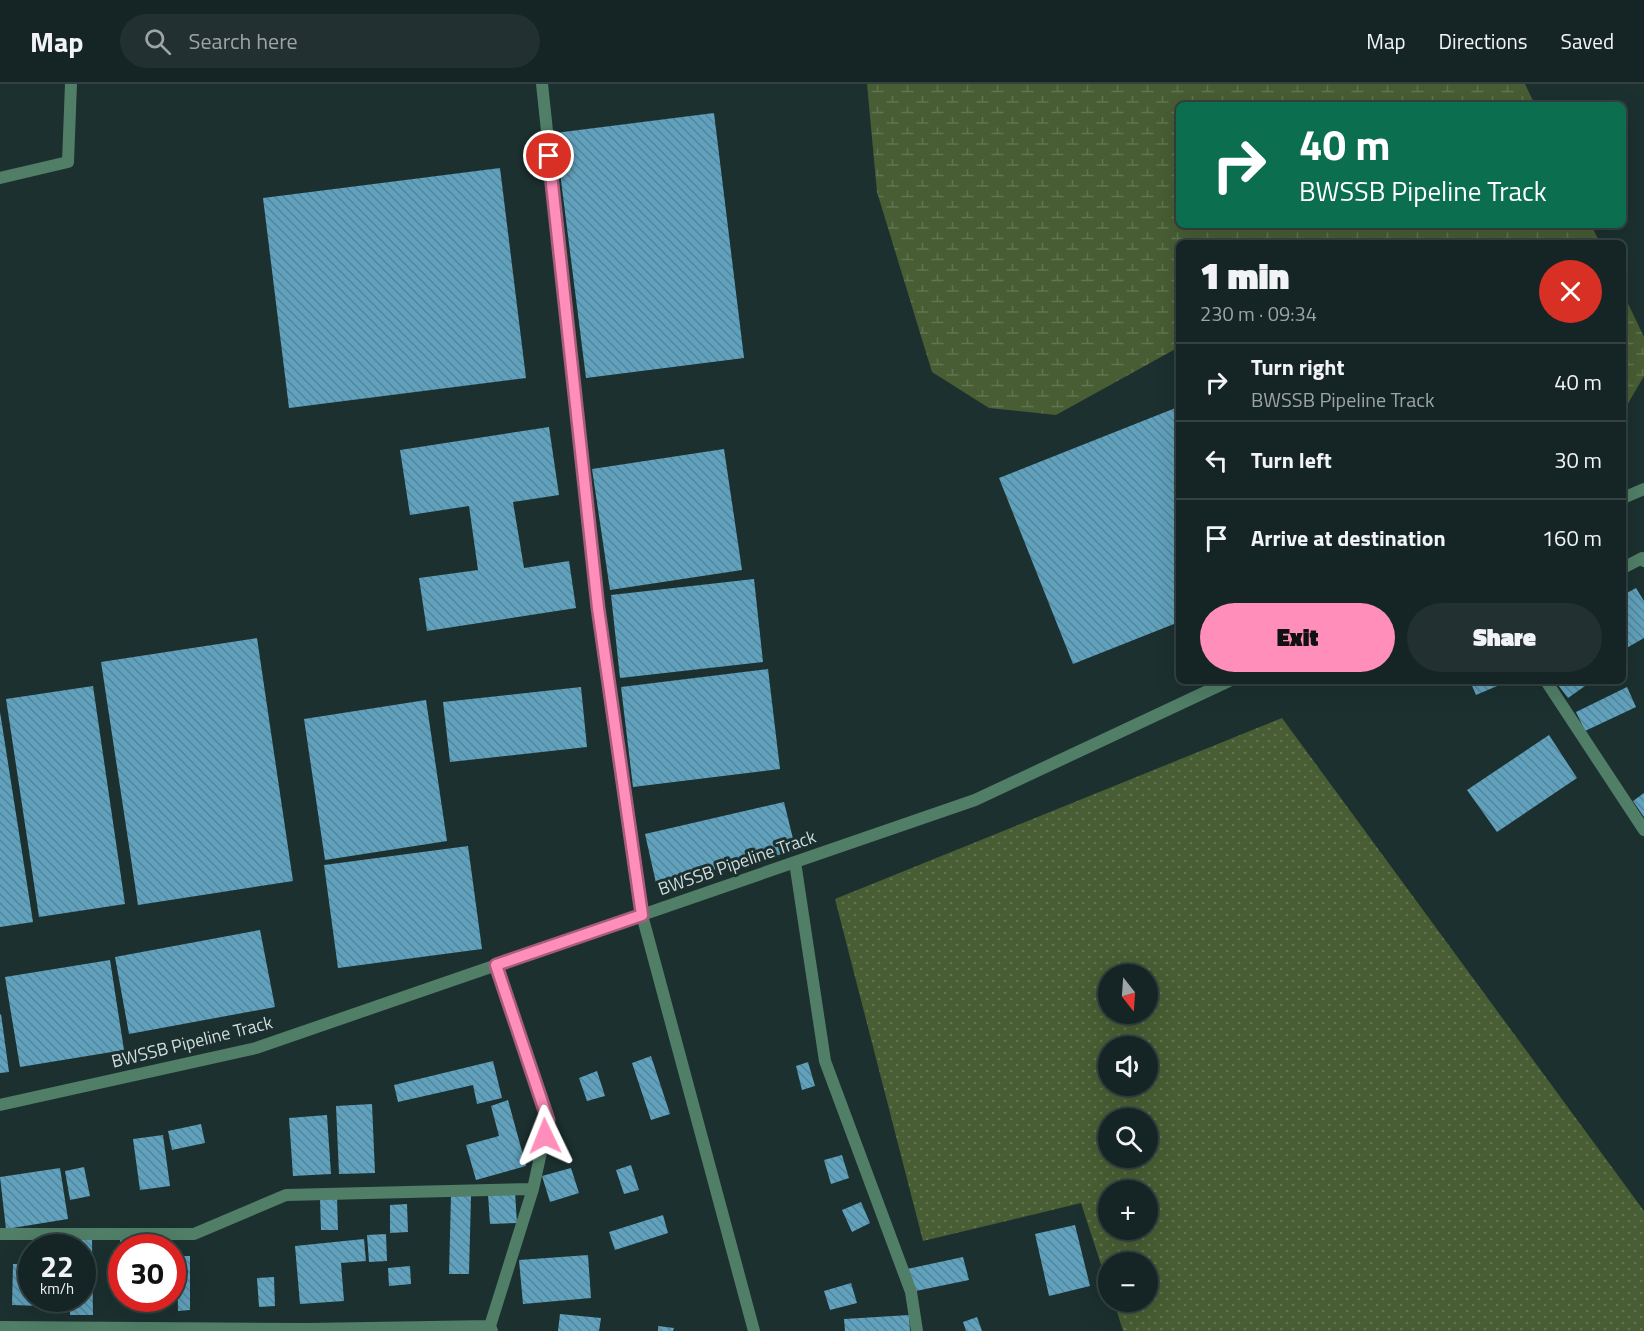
<!DOCTYPE html>
<html lang="en">
<head>
<meta charset="utf-8">
<style>
  body { margin:0; font-family:"Titillium Web",sans-serif; background:#223031; color:#f1f3f6; height:100vh; display:flex; flex-direction:column; font-size:22px; white-space:nowrap }
  * { box-sizing:border-box; margin:0 }
  p { font-size:20px; color:#9da4a6 }
  .icon { flex:none; width:33px; height:33px; fill:none; stroke:currentColor; stroke-width:2; stroke-linecap:round; stroke-linejoin:round }
  .map { position:relative; flex:1; overflow:hidden }
  .sheet { position:absolute; left:1176px; top:156px; width:450px; height:444px; display:flex; flex-direction:column; background:#152424; border-radius:9px; box-shadow:0 6px 24px #0002,0 0 0 2px #344141 }
  .sheet>* { flex:none }
  .top-card { position:absolute; left:1176px; top:18px; width:450px; height:126px; border-radius:9px; box-shadow:0 6px 24px #0002,0 0 0 2px #344141; background:#0b6e4f; color:#fff; overflow:hidden }
  .needle { width:39px; rotate:163deg }
  .controls { position:absolute; left:1098px; top:880px; display:grid; gap:12px }
  .controls a { display:grid; place-items:center; width:60px; height:60px; border-radius:50%; background:#152424; box-shadow:0 6px 24px #0002,0 0 0 2px #344141; font-size:30px }
  .speed { position:absolute; left:18px; top:1150px; display:flex; gap:12px; font-size:30px; font-weight:700; text-align:center }
  .speed>* { display:grid; place-content:center; width:78px; height:78px; border-radius:50%; background:#152424; box-shadow:0 6px 24px #0002,0 0 0 2px #344141; line-height:1 }
  .speed small { font-size:15px; font-weight:400 }
  .speed .limit { border:9px solid #d22; background:#fff; color:#111 }
  .pin { position:absolute; display:grid; place-items:center; width:51px; height:51px; color:#fff; margin:-26px; border:3px solid #fff; border-radius:50%; box-shadow:0 2px 6px #0007 }
  .me { position:absolute; width:66px; margin:-33px; rotate:358deg; stroke-linejoin:round; filter:drop-shadow(0 0 4px #0008) }
  .turn { display:flex; align-items:center; gap:21px; height:126px; padding:0 24px; font-size:27px }
  .turn .icon { width:78px; height:78px; stroke-width:2.5 }
  .turn b { display:block; font-size:42px; line-height:51px }
  .round { display:grid; place-items:center; flex:none; width:63px; height:63px; border-radius:32px; background:#223031 }
  .headline { display:flex; align-items:center; justify-content:space-between; height:102px; padding:0 24px }
  h1 { font-size:36px; font-weight:800; line-height:45px }
  .button { display:flex; gap:12px; margin-top:auto; padding:12px 24px }
  .button a { flex:1; height:69px; border-radius:36px; background:#ff8ebb; color:#111; font-size:24px; font-weight:800; line-height:69px; text-align:center }
  .button a+a { background:#223031; color:#f1f3f6 }
  ul { padding:0; list-style:none }
  li { display:flex; align-items:center; gap:18px; height:78px; padding:0 24px; border-top:2px solid #344141 }
  li div { flex:1 }
  li b { display:block; font-size:22px }
  li em { font-style:normal }
  header { display:flex; align-items:center; gap:36px; box-sizing:border-box; height:84px; padding:0 30px; background:#152424; border-bottom:2px solid #344141 }
  header strong { font-size:28px }
  nav { display:flex; gap:33px; margin-inline-start:auto; font-size:21px }
  .search { width:420px; height:54px; background:#223031; display:flex; align-items:center; gap:15px; box-sizing:border-box; padding:0 21px; border-radius:33px; color:#9da4a6; font-size:22px }
  .map>svg:first-child { display:block }
</style>
</head>
<body>
<header>
<strong>Map</strong>
<div class="search"><svg class="icon" aria-label="search" viewBox="0 0 24 24"><circle cx="10" cy="10" r="6"/><path d="M15 15l6 6"/></svg>Search here</div>
<nav><a>Map</a><a>Directions</a><a>Saved</a></nav>
</header>
<div class="map">
<svg width="1644" height="1247" viewBox="0 0 1644 1247">
  <defs>
    <pattern id="grass-dots" width="8" height="8" patternUnits="userSpaceOnUse" patternTransform="scale(1.5)"><rect width="8" height="8" fill="#485d33"/><path d="M2 2h.1M6 6h.1" fill="none" stroke="#617450" stroke-width="1.8" stroke-linecap="round"/></pattern>
    <pattern id="wetland-marsh" width="20" height="14" patternUnits="userSpaceOnUse" patternTransform="scale(1.5)"><rect width="20" height="14" fill="#485d33"/><path d="M1 5h8M5 5V1M11 12h8M15 12V8" fill="none" stroke="#617450"/></pattern>
    <pattern id="building-back-hatch" width="6" height="6" patternUnits="userSpaceOnUse" patternTransform="scale(1.5)"><rect width="6" height="6" fill="#60a1bd"/><path d="M-1 5l2 2M0 0l6 6M5-1l2 2" fill="none" stroke="#568498"/></pattern>
  </defs>
  <rect width="100%" height="100%" fill="#1c3030"/>
  <!-- grass -->
  <path fill="url(#grass-dots)" fill-rule="evenodd" d="M1282 634 1644 1127V1247H1123L1114 1218H1148V1179H1108V1202L1081 1119 923 1157 835 815ZM1108 891H1148V930H1108ZM1108 963H1148V1002H1108ZM1108 1035H1148V1074H1108ZM1108 1107H1148V1146H1108Z"/>
  <!-- wetland -->
  <path fill="url(#wetland-marsh)" d="M867 0H1525L1535 21H1179V141H1591L1600 159H1179V263L1056 331 989 324 932 288 877 108Z
    M1623 209 1644 253V292L1623 328Z"/>
  <!-- building -->
  <path fill="url(#building-back-hatch)" d="M714 29 744 274 586 294 555 49Z
    M500 84 526 294 289 324 263 114Z
    M1178 323 1179 538 1073 580 999 394Z
    M549 343 559 411 513 418 524 484 569 477 576 524 427 547 419 494 478 486 469 422 410 431 400 366Z
    M724 365 742 486 610 506 592 385Z
    M754 495 763 578 620 594 611 511Z
    M1636 504 1644 517V554L1623 566V511Z
    M257 554 293 797 138 821 101 578Z
    M768 585 780 685 633 703 621 603Z
    M1470 597H1509L1476 611Z
    M1555 597H1582L1585 602 1568 614Z
    M93 602 125 820 39 833 6 615Z
    M581 603 587 663 450 678 443 618Z
    M1627 603 1636 623 1585 647 1576 628Z
    M426 616 447 757 325 776 304 635Z
    M0 628 33 838 0 843Z
    M1549 651 1577 694 1497 748 1467 706Z
    M1644 709V733L1633 717Z
    M784 718 796 767 656 799 645 750Z
    M468 762 482 865 338 884 324 781Z
    M260 846 275 923 129 950 115 873Z
    M110 876 124 966 20 983 5 893Z
    M1 930 9 988 0 989V931Z
    M651 972 670 1030 651 1036 632 979Z
    M493 977 502 1014 477 1020 473 1001 398 1018 394 1001Z
    M808 978 815 1002 802 1006 796 982Z
    M597 987 605 1012 587 1017 579 994Z
    M508 1016 526 1082 476 1096 466 1061 499 1052 491 1022Z
    M372 1020 375 1089 339 1090 336 1022Z
    M327 1031 331 1090 293 1092 289 1034Z
    M201 1040 205 1059 172 1066 168 1047Z
    M163 1051 170 1102 140 1106 133 1055Z
    M842 1071 849 1094 831 1100 824 1076Z
    M631 1081 639 1106 624 1110 616 1086Z
    M84 1083 90 1112 70 1116 65 1087Z
    M60 1084 68 1135 6 1145 0 1093Z
    M571 1084 579 1109 550 1118 542 1092Z
    M515 1108 517 1139 490 1140 488 1110Z
    M451 1111 471 1112 469 1190H449Z
    M337 1113 338 1146H321L320 1114Z
    M861 1118 870 1139 852 1148 842 1126Z
    M407 1120 408 1148 390 1149V1121Z
    M663 1131 668 1149 615 1166 609 1148Z
    M1075 1141 1090 1202 1049 1212 1035 1150Z
    M386 1150 387 1177 369 1178 367 1151Z
    M140 1153 141 1164H121L120 1155Z
    M170 1154 171 1164H148V1156Z
    M69 1155H92L93 1231H70V1215H82V1164H69Z
    M364 1155 366 1177 341 1179 344 1217 300 1220 295 1162Z
    M588 1171 591 1214 523 1220 519 1176Z
    M177 1172H190V1226L178 1227Z
    M963 1173 969 1196 911 1208 907 1185Z
    M13 1180H32V1215H41V1222L12 1221Z
    M410 1182 411 1200 389 1202 388 1184Z
    M274 1193 275 1222 259 1223 257 1194Z
    M851 1199 857 1219 830 1226 824 1207Z
    M560 1230 601 1234 599 1247H558Z
    M909 1231 910 1247H845L844 1235Z
    M977 1233 982 1247H966L963 1238Z
    M658 1242 674 1244 673 1247H658Z"/>
  <g fill="none" stroke-linecap="round" stroke-linejoin="round">
    <!-- lane -->
    <path stroke="#507e67" stroke-width="12" d="M0 94 68 78 71 0"/>
    <!-- street -->
    <path stroke="#507e67" stroke-width="12" d="M542 0 598 524 642 831 754 1247
      M1623 414 1644 405
      M1623 484 1642 474 1644 477
      M1546 597 1644 746
      M795 778 825 977 911 1208 917 1247
      M0 1021 256 964 975 716 1229 597
      M0 1150H194L286 1111 533 1105
      M490 1242 533 1105 548 1036 496 881
      M0 1243 308 1245 490 1242 492 1247"/>
  </g>
  <g fill="none" stroke-linecap="round" stroke-linejoin="round">
    <!-- route casing -->
    <g stroke="#a65c7a" stroke-width="15">
      <path id="route" d="M545 1052 548 1036 496 881 642 831 598 524 549 72"/>
    </g>
    <!-- route -->
    <use href="#route" stroke="#ff8ebb" stroke-width="10"/>
  </g>
  <g text-anchor="middle" stroke-width="6" stroke-linejoin="round" paint-order="stroke">
    <!-- street labels -->
    <g font-size="18" fill="#d1dddd" stroke="#1c3030">
      <text transform="translate(737 779) rotate(-19)" y="6">BWSSB Pipeline Track</text>
      <text transform="translate(192 958) rotate(-14)" y="6">BWSSB Pipeline Track</text>
    </g>
  </g>
</svg>
<div class="controls">
<a><svg class="needle" viewBox="-14 -14 28 28"><path d="M0-13l5 13h-10z" fill="#e53935"/><path d="M0 13l5-13h-10z" fill="#9da4a6"/></svg></a>
<a><svg class="icon" aria-label="sound" viewBox="0 0 24 24"><path d="M4 9h4l5-4v14l-5-4H4zM17 9q2 3 0 6"/></svg></a>
<a><svg class="icon" aria-label="search" viewBox="0 0 24 24"><circle cx="10" cy="10" r="6"/><path d="M15 15l6 6"/></svg></a>
<a>+</a>
<a>−</a>
</div>
<div class="speed"><div>22<small>km/h</small></div><div class="limit">30</div></div>
<div class="pin" style="left:549px;top:72px;background:#d93025"><svg class="icon" aria-label="arrive" viewBox="0 0 24 24"><path d="M6 21V4h12l-3 4 3 4H6"/></svg></div>
<svg class="me" style="left:545px;top:1052px" viewBox="-20 -20 40 40"><path d="M0-17L14 15 0 8-14 15z" fill="#ff8ebb" stroke="#fff" stroke-width="4"/></svg>
<div class="top-card">
<div class="turn"><svg class="icon" aria-label="right" viewBox="0 0 24 24"><path d="M7 20v-9h11M14 6l5 5-5 5"/></svg><div><b>40 m</b>BWSSB Pipeline Track</div></div>
</div>
<section class="sheet">
<div class="headline"><div><h1>1 min</h1><p>230 m · 09:34</p></div><a class="round" style="background:#d93025;color:#fff"><svg class="icon" aria-label="close" viewBox="0 0 24 24"><path d="M6 6l12 12M18 6L6 18"/></svg></a></div>
<ul>
<li><svg class="icon" aria-label="right" viewBox="0 0 24 24"><path d="M7 20v-9h11M14 6l5 5-5 5"/></svg><div><b>Turn right</b><p>BWSSB Pipeline Track</p></div><em>40 m</em></li>
<li><svg class="icon" aria-label="left" viewBox="0 0 24 24"><path d="M17 20v-9H6M10 6l-5 5 5 5"/></svg><div><b>Turn left</b></div><em>30 m</em></li>
<li><svg class="icon" aria-label="arrive" viewBox="0 0 24 24"><path d="M6 21V4h12l-3 4 3 4H6"/></svg><div><b>Arrive at destination</b></div><em>160 m</em></li>
</ul>
<div class="button"><a>Exit</a><a>Share</a></div>
</section>
</div>
</body>
</html>
